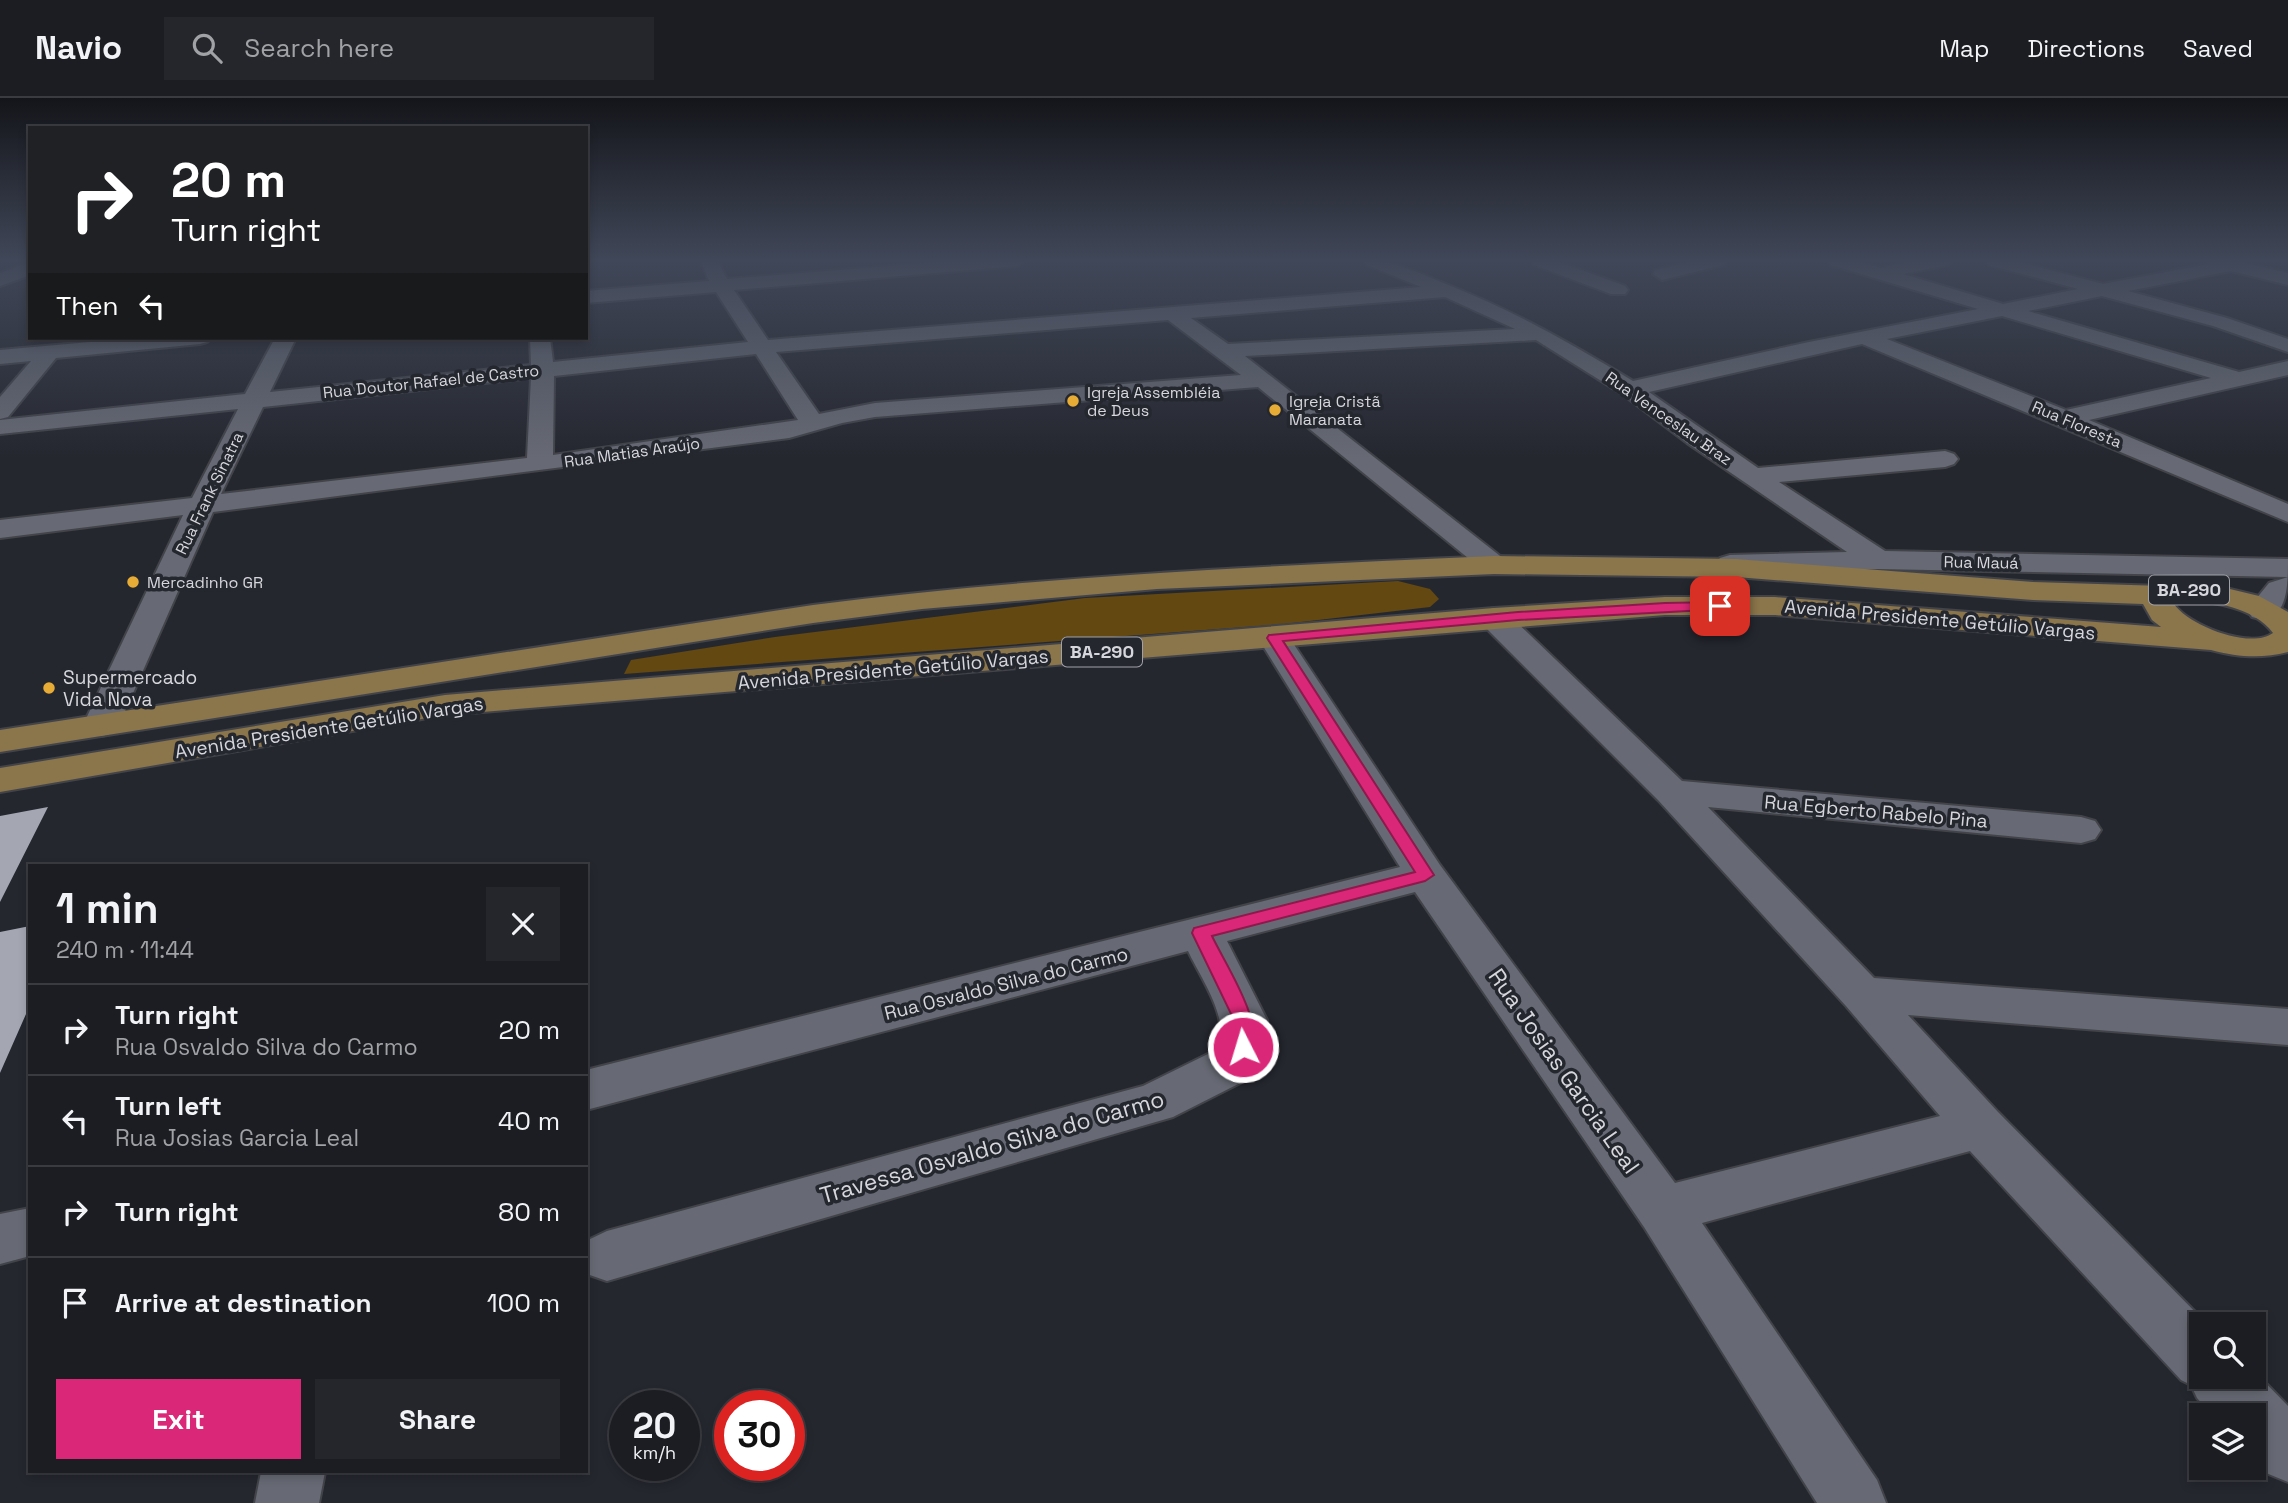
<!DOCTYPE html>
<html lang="en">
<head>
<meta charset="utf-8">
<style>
  body { margin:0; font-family:"Space Grotesk",sans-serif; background:#25262b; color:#f1f3f6; height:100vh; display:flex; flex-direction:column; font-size:26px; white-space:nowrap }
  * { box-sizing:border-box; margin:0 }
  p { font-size:23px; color:#a0a2a6 }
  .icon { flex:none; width:38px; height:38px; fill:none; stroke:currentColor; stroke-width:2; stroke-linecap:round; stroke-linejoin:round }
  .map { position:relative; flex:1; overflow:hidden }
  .details { position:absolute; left:28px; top:766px; width:560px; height:609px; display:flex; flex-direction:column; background:#1c1d23; border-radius:0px; box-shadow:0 4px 10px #0003,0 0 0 2px #3a3b41 }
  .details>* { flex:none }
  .banner { position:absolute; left:28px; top:28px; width:560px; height:214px; border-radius:0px; box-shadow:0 4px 10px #0003,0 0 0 2px #3a3b41; background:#202124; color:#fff; overflow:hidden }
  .controls { position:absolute; left:2189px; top:1214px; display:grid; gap:14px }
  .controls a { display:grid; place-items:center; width:77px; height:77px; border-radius:0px; background:#1c1d23; box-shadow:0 4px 10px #0003,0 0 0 2px #3a3b41; font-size:35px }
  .speed { position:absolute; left:609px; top:1292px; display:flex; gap:14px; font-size:35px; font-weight:700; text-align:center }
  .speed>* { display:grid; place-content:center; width:91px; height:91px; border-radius:50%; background:#1c1d23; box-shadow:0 4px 10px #0003,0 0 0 2px #3a3b41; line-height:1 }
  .speed small { font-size:18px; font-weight:400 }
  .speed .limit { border:10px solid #d22; background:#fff; color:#111 }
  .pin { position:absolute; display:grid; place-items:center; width:60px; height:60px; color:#fff; margin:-30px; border-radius:14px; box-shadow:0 4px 10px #0006 }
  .me { position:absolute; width:77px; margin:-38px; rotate:355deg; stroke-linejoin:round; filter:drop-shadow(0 0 5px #0008) }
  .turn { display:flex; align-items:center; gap:24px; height:147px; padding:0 28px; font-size:32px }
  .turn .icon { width:91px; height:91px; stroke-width:2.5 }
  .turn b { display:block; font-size:49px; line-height:60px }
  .then { display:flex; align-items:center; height:66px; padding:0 28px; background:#0003; gap:14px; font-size:26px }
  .round { display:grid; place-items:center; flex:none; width:74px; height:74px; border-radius:0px; background:#25262b }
  .head { display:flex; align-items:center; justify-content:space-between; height:119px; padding:0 28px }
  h1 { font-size:42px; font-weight:600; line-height:52px }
  .primary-button { display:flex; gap:14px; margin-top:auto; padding:14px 28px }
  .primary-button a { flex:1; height:80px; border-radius:0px; background:#db2777; color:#fff; font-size:28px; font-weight:600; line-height:80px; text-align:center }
  .primary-button a+a { background:#25262b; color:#f1f3f6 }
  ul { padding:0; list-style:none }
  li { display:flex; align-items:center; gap:21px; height:91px; padding:0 28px; border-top:2px solid #3a3b41 }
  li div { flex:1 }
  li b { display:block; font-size:26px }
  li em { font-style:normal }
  header { display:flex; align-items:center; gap:42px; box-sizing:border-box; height:98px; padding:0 35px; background:#1c1d23; border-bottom:2px solid #3a3b41 }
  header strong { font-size:33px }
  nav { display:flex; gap:38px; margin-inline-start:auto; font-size:24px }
  .search { width:490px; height:63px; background:#25262b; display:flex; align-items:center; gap:18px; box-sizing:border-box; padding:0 24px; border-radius:0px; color:#a0a2a6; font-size:26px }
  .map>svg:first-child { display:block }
</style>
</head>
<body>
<header>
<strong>Navio</strong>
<div class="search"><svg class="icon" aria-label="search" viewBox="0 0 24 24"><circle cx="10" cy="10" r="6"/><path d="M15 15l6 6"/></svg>Search here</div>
<nav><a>Map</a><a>Directions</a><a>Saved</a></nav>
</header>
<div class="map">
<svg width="2288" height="1405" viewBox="0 0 2288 1405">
  <rect width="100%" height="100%" fill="#25272f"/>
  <!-- green -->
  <path fill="#634811" d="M1398 483 1430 491 1439 501 1430 509 1284 526 624 576 631 562 775 539 1085 500Z"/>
  <!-- building -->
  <path fill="#a4a7b2" d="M48 709 0 804V718Z
    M30 828V907L0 975V834Z"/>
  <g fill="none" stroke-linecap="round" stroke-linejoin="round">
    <!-- minor casing -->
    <g stroke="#42444a" stroke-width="4">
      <path id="minor" d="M704 163H718L727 181 951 163H1026L1017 168 734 192 768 242 1421 189 1367 167 1364 163C1397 163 1416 174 1446 186 1512 212 1572 246 1633 283L1809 244 1978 211 1831 167 1828 163H1857L1880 170 1914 163H1951L1948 167 1903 176 2003 206 2078 191 1989 167 1986 163H2016L2103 186 2208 166 2206 163H2237L2288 175V187L2231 173 2128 193 2227 220 2288 241V254L2213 228 2102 198 2028 213 2239 274 2288 263V277L2089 322 2288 406V424L1862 246 1649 294 1758 370 1945 353 1954 356 1958 361 1954 366 1945 369 1779 384 1885 453 2288 461C2288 488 2288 529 2252 519L2247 512 2269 485 2288 479 1878 471 1730 475 1720 472 1715 466 1720 460 1730 457 1847 454 1687 345 1622 296 1536 242 1245 258 1504 461 1509 467 1504 473 1494 476 1484 473 1258 289 875 319 842 325 789 340 213 414 119 627 114 635 101 638 88 635 83 627 183 417 0 440V422L192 400 238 311 0 336V322L245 296 275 240H296L270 294 531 267 530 240H550L553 264 748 244 716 194 586 205V193L709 183 702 166ZM1445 199 1515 231 1228 246 1191 220ZM2002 218 2211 280 2066 312 1887 241ZM1168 222 1241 277 875 305 819 316 776 254ZM756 256 798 322 553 357 554 278ZM531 280 527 360 221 396 263 309Z
        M1531 163H1557L1625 188 1628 192 1625 196H1611L1534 167Z
        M1694 163H1726L1723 167 1662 182 1653 176 1655 172Z
        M30 164V177L0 188V175Z
        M135 240H211L207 244 200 246 56 260 8 319 0 321V299L31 263 0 266V252Z
        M1494 510 1505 513 1682 683 2081 719 2095 723 2101 732 2095 741 2081 745 1708 709 1874 880 2288 911V947L1908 917 1998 1014 2208 1227H2202V1279H2254V1273L2288 1308V1384L2266 1375 2254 1362V1318H2213L2197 1300 2191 1287 2181 1282 1970 1053 1702 1125 1877 1382 1886 1405H1817L1644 1129 1415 794 1227 843 1267 922V949L1250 980 1173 1019 607 1183 587 1176 586 1143 607 1133 1143 988 1216 952C1233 924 1200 879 1188 853L586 1012V972L1400 769 1258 540 1263 533 1274 530 1285 533 1440 767 1675 1085 1940 1018 1846 908 1658 702 1483 527 1478 520 1483 513Z
        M30 1110V1158L0 1166V1116Z
        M261 1374H325L319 1405H255Z"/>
    </g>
    <!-- major casing -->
    <g stroke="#42444a" stroke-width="4">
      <path id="major" d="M1494 458 1736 461 2033 484 2163 488 2185 484 2205 485 2259 498 2288 514V554C2261 561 2238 559 2211 552L1775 517H1665L445 617 0 694V670L445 597 1494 510 1665 499H1775L2161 529 2152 522 2143 506 2033 502 1736 479 1494 476 1157 491 922 511 813 525 0 654V632L813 507C1039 478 1266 468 1494 458ZM2185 502C2214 504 2254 509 2273 535 2250 552 2188 527 2174 506Z"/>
    </g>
    <!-- minor -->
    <use href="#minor" fill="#676a74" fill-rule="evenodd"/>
    <!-- major -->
    <use href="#major" fill="#8b754a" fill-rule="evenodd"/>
  </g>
  <!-- sky -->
  <linearGradient id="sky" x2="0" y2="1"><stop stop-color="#14151a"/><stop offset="0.45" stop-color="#404758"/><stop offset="1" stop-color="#404758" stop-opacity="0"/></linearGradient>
  <rect width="2288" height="360" fill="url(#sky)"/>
  <!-- route -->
  <path fill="#db2777" stroke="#8e194d" stroke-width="2" d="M1720 504 1725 505V511L1518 522 1283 543 1434 777 1425 783 1212 838C1225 866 1266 926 1250 955L1243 957 1236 955 1234 949V922L1192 835 1194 830 1415 774 1267 540 1269 537 1518 514 1665 505Z"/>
  <!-- markers -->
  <g fill="#e6ac36" stroke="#25272f" stroke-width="2.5">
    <circle cx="1073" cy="303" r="7"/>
    <circle cx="1275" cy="312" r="7"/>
    <circle cx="133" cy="484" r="7"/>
    <circle cx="49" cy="590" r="7"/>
  </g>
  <g text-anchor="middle" stroke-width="7" stroke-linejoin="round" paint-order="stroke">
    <!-- far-street labels -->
    <g font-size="16" fill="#d6d7dd" stroke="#25272f">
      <text transform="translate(431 283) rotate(-6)" y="6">Rua Doutor Rafael de Castro</text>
      <text transform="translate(1669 320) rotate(35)" y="6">Rua Venceslau Braz</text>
      <text transform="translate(2077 326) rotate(23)" y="6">Rua Floresta</text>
      <text transform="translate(632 354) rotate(-8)" y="6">Rua Matias Araújo</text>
      <text transform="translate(209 395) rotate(-64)" y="6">Rua Frank Sinatra</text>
      <text transform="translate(1981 464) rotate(1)" y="6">Rua Mauá</text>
    </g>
    <!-- far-poi labels -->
    <g font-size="16" fill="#d6d7dd" stroke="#25272f" text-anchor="start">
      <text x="1087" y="300">Igreja Assembléia<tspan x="1087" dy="18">de Deus</tspan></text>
      <text x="1289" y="309">Igreja Cristã<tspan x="1289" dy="18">Maranata</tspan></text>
      <text x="147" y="490">Mercadinho GR</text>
    </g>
    <!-- shield labels -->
    <g fill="#25272f" stroke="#a1a2a9" stroke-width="2">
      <rect x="2149" y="477.5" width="80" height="29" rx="5"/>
      <rect x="1062" y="539.5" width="80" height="29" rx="5"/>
    </g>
    <g font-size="18" font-weight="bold" fill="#d6d7dd">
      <text x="2189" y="498">BA-290</text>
      <text x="1102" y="560">BA-290</text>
    </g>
    <!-- street labels -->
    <g font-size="19" fill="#d6d7dd" stroke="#25272f">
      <text transform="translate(1940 521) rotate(5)" y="7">Avenida Presidente Getúlio Vargas</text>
      <text transform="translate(893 571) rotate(-5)" y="7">Avenida Presidente Getúlio Vargas</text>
      <text transform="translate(329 629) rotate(-9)" y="7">Avenida Presidente Getúlio Vargas</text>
      <text transform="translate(1876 713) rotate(5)" y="7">Rua Egberto Rabelo Pina</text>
      <text transform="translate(1006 885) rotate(-14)" y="7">Rua Osvaldo Silva do Carmo</text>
    </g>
    <!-- poi labels -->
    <g font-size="19" fill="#d6d7dd" stroke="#25272f" text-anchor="start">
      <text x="63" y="586">Supermercado<tspan x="63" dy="22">Vida Nova</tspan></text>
    </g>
    <!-- near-street labels -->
    <g font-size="23" fill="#d6d7dd" stroke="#25272f">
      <text transform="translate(1564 973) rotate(55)" y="8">Rua Josias Garcia Leal</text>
      <text transform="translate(992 1049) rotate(-16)" y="8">Travessa Osvaldo Silva do Carmo</text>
    </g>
  </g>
</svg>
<div class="controls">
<a><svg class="icon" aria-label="search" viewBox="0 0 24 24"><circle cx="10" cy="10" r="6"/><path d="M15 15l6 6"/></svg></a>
<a><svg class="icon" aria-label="layers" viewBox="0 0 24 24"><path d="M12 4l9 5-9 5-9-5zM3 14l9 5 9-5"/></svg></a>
</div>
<div class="speed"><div>20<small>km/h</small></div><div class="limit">30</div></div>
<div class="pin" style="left:1720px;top:508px;background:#d93025"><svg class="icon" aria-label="arrive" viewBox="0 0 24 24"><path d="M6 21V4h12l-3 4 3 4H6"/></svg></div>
<svg class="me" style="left:1243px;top:949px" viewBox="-20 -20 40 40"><circle r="17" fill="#db2777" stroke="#fff" stroke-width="3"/><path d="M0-11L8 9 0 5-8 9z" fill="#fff"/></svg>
<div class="banner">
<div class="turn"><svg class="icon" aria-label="right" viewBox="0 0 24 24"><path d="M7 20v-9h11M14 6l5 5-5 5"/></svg><div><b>20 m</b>Turn right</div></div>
<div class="then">Then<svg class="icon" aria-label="left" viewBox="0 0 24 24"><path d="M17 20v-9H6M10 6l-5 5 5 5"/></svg></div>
</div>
<section class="details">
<div class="head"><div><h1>1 min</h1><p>240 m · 11:44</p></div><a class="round"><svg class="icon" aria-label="close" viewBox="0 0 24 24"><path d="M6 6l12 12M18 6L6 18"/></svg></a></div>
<ul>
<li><svg class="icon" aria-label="right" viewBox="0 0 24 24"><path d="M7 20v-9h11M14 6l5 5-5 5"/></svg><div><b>Turn right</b><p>Rua Osvaldo Silva do Carmo</p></div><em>20 m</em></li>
<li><svg class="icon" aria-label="left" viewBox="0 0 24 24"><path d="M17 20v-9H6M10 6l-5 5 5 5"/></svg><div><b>Turn left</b><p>Rua Josias Garcia Leal</p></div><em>40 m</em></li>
<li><svg class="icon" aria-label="right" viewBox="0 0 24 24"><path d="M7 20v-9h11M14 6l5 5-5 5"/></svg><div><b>Turn right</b></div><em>80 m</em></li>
<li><svg class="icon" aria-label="arrive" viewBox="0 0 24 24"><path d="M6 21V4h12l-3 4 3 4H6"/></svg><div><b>Arrive at destination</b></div><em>100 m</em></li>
</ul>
<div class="primary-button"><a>Exit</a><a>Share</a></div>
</section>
</div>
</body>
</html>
